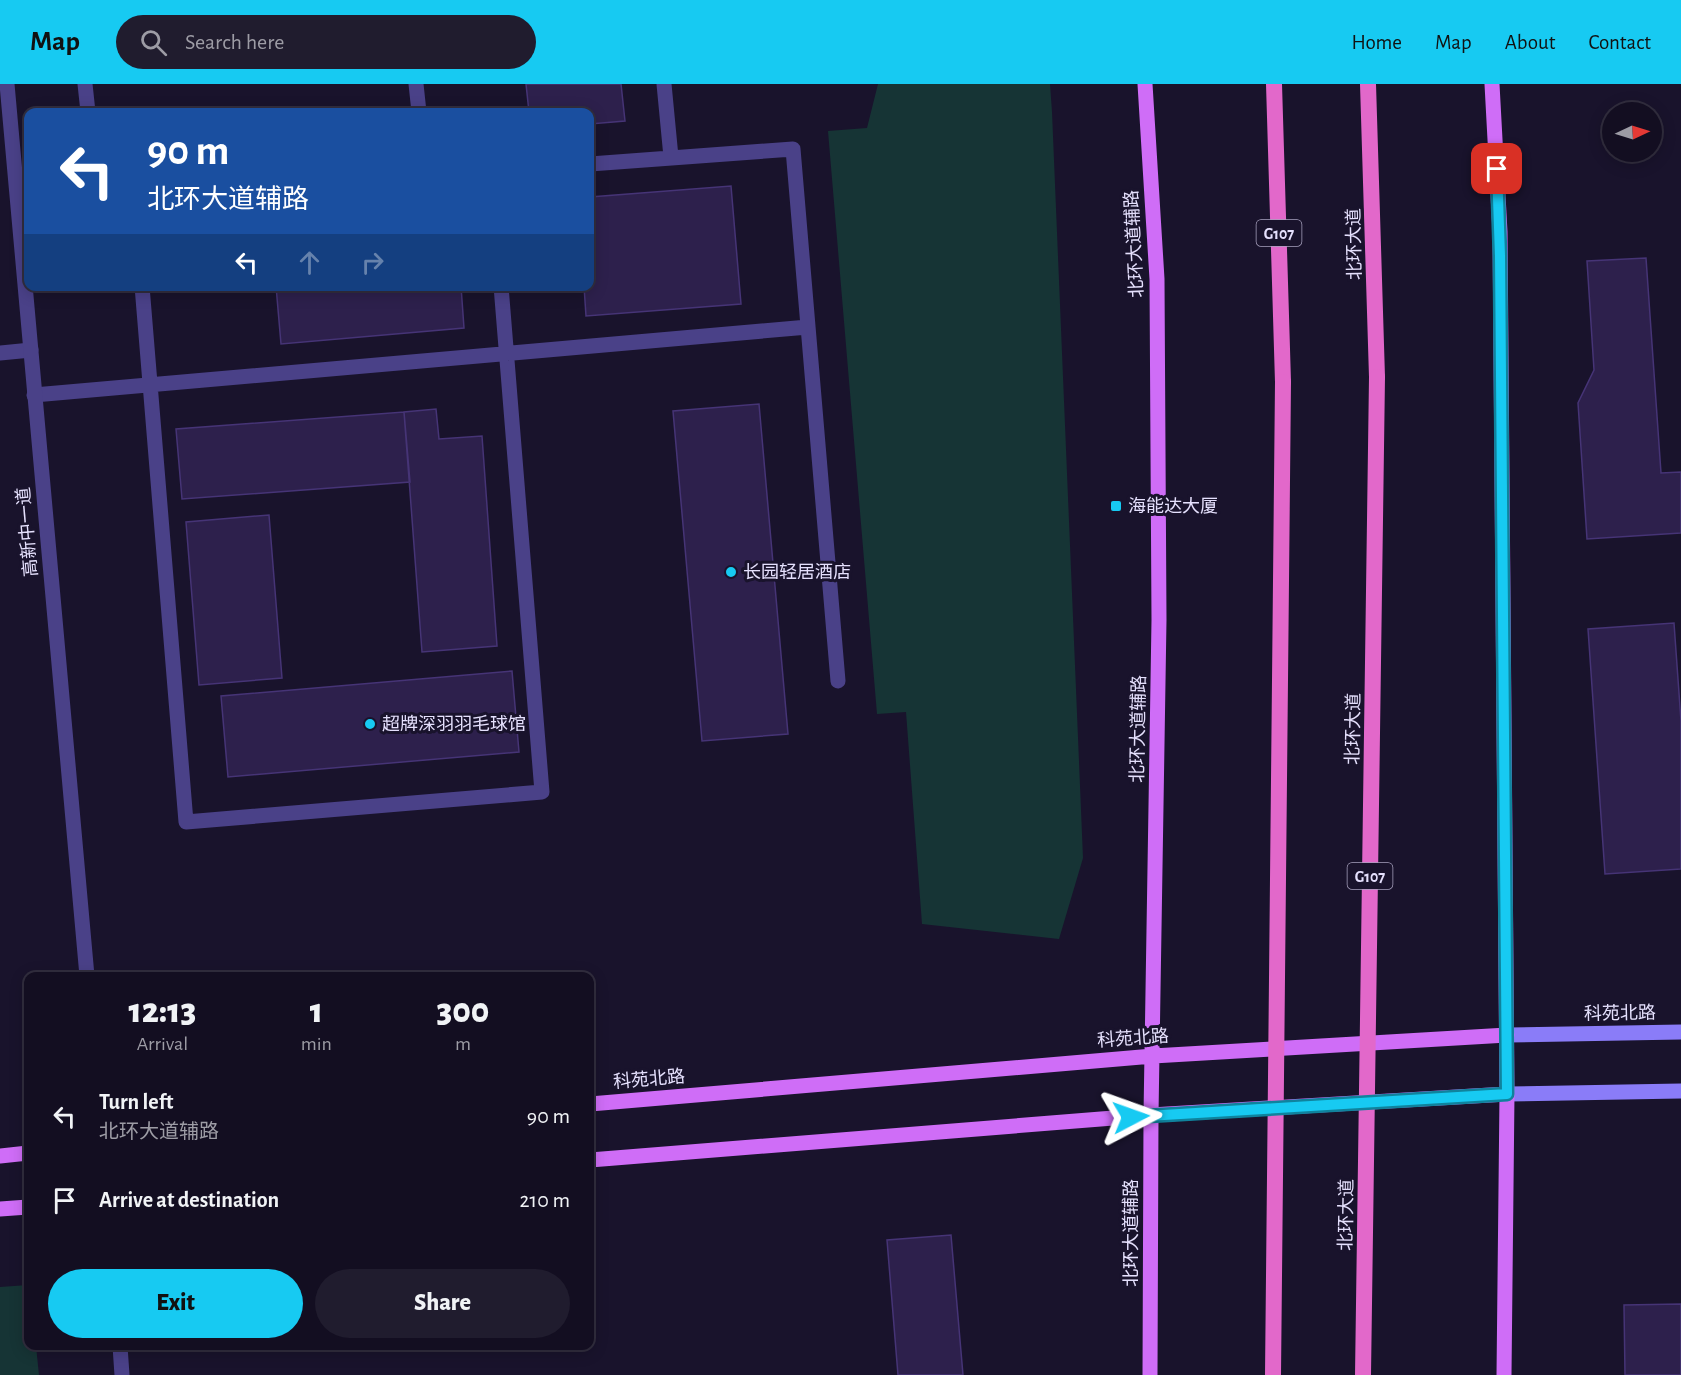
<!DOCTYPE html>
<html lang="en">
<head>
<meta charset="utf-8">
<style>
  body { margin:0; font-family:"Alegreya Sans","Noto Sans SC",sans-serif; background:#201c2e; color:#f1f3f6; height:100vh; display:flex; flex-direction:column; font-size:22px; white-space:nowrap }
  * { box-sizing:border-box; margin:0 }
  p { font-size:20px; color:#9d9ca5 }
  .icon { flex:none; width:33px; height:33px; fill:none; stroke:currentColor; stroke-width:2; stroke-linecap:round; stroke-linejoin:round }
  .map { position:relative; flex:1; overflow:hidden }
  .drawer { position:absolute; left:24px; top:888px; width:570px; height:378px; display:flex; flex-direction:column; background:#130e21; border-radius:12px; box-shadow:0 3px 15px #0003,0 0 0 2px #322e3f }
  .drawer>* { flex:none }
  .top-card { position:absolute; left:24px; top:24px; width:570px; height:183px; border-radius:12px; box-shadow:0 3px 15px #0003,0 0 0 2px #322e3f; background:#1a4fa0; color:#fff; overflow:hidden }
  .needle { width:39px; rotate:86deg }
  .buttons { position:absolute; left:1602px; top:18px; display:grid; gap:12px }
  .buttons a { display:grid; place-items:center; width:60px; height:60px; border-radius:50%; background:#130e21; box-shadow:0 3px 15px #0003,0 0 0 2px #322e3f; font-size:30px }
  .pin { position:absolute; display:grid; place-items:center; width:51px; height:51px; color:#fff; margin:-26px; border-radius:12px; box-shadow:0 3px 9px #0006 }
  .me { position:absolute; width:66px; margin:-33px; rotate:86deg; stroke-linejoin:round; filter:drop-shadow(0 0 4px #0008) }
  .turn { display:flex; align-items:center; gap:21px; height:126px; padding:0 24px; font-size:27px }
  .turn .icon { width:78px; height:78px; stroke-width:2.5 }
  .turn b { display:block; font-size:42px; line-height:51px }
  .lanes { display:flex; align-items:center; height:57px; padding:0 24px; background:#0003; justify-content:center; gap:30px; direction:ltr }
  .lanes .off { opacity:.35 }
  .eta { display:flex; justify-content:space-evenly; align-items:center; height:102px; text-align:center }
  .eta b { font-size:36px; font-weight:800; line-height:42px }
  .button { display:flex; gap:12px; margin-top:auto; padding:12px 24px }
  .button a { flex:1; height:69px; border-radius:36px; background:#17caf2; color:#111; font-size:24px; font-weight:800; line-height:69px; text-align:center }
  .button a+a { background:#201c2e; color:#f1f3f6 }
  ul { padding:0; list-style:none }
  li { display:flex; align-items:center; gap:18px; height:84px; padding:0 24px }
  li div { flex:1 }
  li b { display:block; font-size:22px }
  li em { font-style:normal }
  header { display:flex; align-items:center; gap:36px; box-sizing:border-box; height:84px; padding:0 30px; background:#17caf2; color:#111 }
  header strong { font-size:28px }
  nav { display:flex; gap:33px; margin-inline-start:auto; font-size:21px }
  .search { width:420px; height:54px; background:#201c2e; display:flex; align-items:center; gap:15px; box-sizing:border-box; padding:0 21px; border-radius:33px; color:#9d9ca5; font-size:22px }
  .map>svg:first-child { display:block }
</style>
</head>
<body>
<header>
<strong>Map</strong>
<div class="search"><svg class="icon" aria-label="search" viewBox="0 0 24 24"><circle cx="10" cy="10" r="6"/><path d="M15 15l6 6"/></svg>Search here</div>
<nav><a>Home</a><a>Map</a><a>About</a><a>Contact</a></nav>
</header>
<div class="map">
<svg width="1681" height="1291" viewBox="0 0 1681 1291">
  <rect width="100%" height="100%" fill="#19132c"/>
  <!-- green -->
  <path fill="#163435" d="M878 0H1050L1052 28 1083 774 1059 855 922 840 906 628 877 630 828 47 867 44Z
    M28 1201V1262H36L39 1291H0V1203Z"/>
  <!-- building -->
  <path fill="#2d204c" stroke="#463476" stroke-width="1.5" d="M526 0H621L625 37 590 40V28H529Z
    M731 102 741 220 586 232 584 202H590V113Z
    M1646 174 1661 389 1681 388V449L1587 455 1578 319 1594 286 1587 177Z
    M276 202H461L464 244 281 260Z
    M759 320 788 650 702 657 673 327Z
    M436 325 439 355 482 352 497 562 422 568 404 328Z
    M404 328 410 398 182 415 176 345Z
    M269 431 282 594 199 601 186 438Z
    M1674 539 1681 637V785L1605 790 1588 545Z
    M512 587 519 668 228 693 221 612Z
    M951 1151 963 1291H898L887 1156Z
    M1681 1220V1291H1625L1624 1221Z
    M1681 1220V1291H1625L1624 1221Z"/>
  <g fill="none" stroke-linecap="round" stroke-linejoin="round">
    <!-- service -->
    <path stroke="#4a4188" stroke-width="15" d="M85 0 88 28
      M416 0 419 28
      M664 0 671 73
      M590 80 793 65 838 597
      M142 202 186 738 542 708 501 202
      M0 269 31 266
      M34 311 808 243"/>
    <!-- tertiary -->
    <path stroke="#4a4188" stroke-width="15" d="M7 0 87 892
      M120 1262 122 1291"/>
    <!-- secondary -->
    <path stroke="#8a7cf8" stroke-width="15" d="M1507 951 1681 948
      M1507 1010 1681 1007"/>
    <!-- primary -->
    <path stroke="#cf6df7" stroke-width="15" d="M1145 0 1157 195 1159 536 1151 1031 1150 1291
      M1492 0 1500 148 1507 1010 1504 1291
      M590 1020 1153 972 1507 951
      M0 1072 28 1069
      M590 1076 1151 1031 1507 1010
      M0 1125 28 1123"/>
    <!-- trunk -->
    <path stroke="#e268ca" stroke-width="16" d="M1274 0 1283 298
      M1368 0 1377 293"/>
    <!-- trunk-bridge -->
    <path stroke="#e268ca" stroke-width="16" d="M1273 1291 1283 298
      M1363 1291 1377 293"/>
  </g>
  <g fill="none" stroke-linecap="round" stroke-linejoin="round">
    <!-- route casing -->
    <g stroke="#0f839d" stroke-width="15">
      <path id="route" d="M1131 1033 1507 1010 1500 172 1497 85"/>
    </g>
    <!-- route -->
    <use href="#route" stroke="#17caf2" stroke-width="10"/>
  </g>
  <!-- markers -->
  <g fill="#17caf2" stroke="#19132c" stroke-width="2">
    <rect x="1110" y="416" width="12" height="12" rx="3"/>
    <circle cx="731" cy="488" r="6"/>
    <circle cx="370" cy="640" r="6"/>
  </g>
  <g text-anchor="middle" stroke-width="6" stroke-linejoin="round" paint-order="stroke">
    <!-- shield labels -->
    <g fill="#19132c" stroke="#a8a2be" stroke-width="1.5">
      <rect x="1256.5" y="136" width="45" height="26" rx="4.5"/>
      <rect x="1347.5" y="779" width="45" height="26" rx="4.5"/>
    </g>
    <g font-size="16" font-weight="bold" fill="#e5e0fd">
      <text x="1279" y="155">G107</text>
      <text x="1370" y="798">G107</text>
    </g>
    <!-- street labels -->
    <g font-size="18" fill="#e5e0fd" stroke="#19132c">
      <text transform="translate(1134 160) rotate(-93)" y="6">北环大道辅路</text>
      <text transform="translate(1354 160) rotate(-91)" y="6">北环大道</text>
      <text transform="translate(27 448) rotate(-95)" y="6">高新中一道</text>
      <text transform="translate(1138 645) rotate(-89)" y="6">北环大道辅路</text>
      <text transform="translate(1353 645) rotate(-89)" y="6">北环大道</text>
      <text transform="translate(1620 929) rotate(-1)" y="6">科苑北路</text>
      <text transform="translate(1133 954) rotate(-4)" y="6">科苑北路</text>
      <text transform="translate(649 995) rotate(-5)" y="6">科苑北路</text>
      <text transform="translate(1346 1131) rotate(-89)" y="6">北环大道</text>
      <text transform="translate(1131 1149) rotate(-90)" y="6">北环大道辅路</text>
    </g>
    <!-- poi labels -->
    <g font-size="18" fill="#e5e0fd" stroke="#19132c" text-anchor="start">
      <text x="1128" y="428">海能达大厦</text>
      <text x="743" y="494">长园轻居酒店</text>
      <text x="382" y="646">超牌深羽羽毛球馆</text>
    </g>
  </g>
</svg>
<div class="buttons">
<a><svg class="needle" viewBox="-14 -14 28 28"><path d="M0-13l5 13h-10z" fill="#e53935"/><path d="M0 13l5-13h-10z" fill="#9d9ca5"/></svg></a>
</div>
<div class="pin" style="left:1497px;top:85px;background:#d93025"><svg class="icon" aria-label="arrive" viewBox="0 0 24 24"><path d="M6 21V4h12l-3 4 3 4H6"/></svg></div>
<svg class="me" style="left:1131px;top:1033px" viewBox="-20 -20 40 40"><path d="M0-17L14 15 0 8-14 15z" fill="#17caf2" stroke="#fff" stroke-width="4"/></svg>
<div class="top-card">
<div class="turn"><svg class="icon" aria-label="left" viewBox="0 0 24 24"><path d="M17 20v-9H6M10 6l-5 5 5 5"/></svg><div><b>90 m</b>北环大道辅路</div></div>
<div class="lanes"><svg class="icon" aria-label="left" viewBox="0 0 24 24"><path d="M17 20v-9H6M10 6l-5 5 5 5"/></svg><svg class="icon off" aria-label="ahead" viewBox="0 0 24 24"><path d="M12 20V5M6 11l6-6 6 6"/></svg><svg class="icon off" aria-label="right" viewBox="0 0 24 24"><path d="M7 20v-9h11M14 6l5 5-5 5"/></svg></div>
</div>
<section class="drawer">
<div class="eta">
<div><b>12:13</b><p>Arrival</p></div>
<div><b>1</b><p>min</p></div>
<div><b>300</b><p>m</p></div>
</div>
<ul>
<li><svg class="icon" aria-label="left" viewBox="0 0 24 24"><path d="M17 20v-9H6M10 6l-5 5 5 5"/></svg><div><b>Turn left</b><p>北环大道辅路</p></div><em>90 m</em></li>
<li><svg class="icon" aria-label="arrive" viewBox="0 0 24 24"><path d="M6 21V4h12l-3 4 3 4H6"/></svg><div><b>Arrive at destination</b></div><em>210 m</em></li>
</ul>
<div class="button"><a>Exit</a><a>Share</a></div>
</section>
</div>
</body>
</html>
